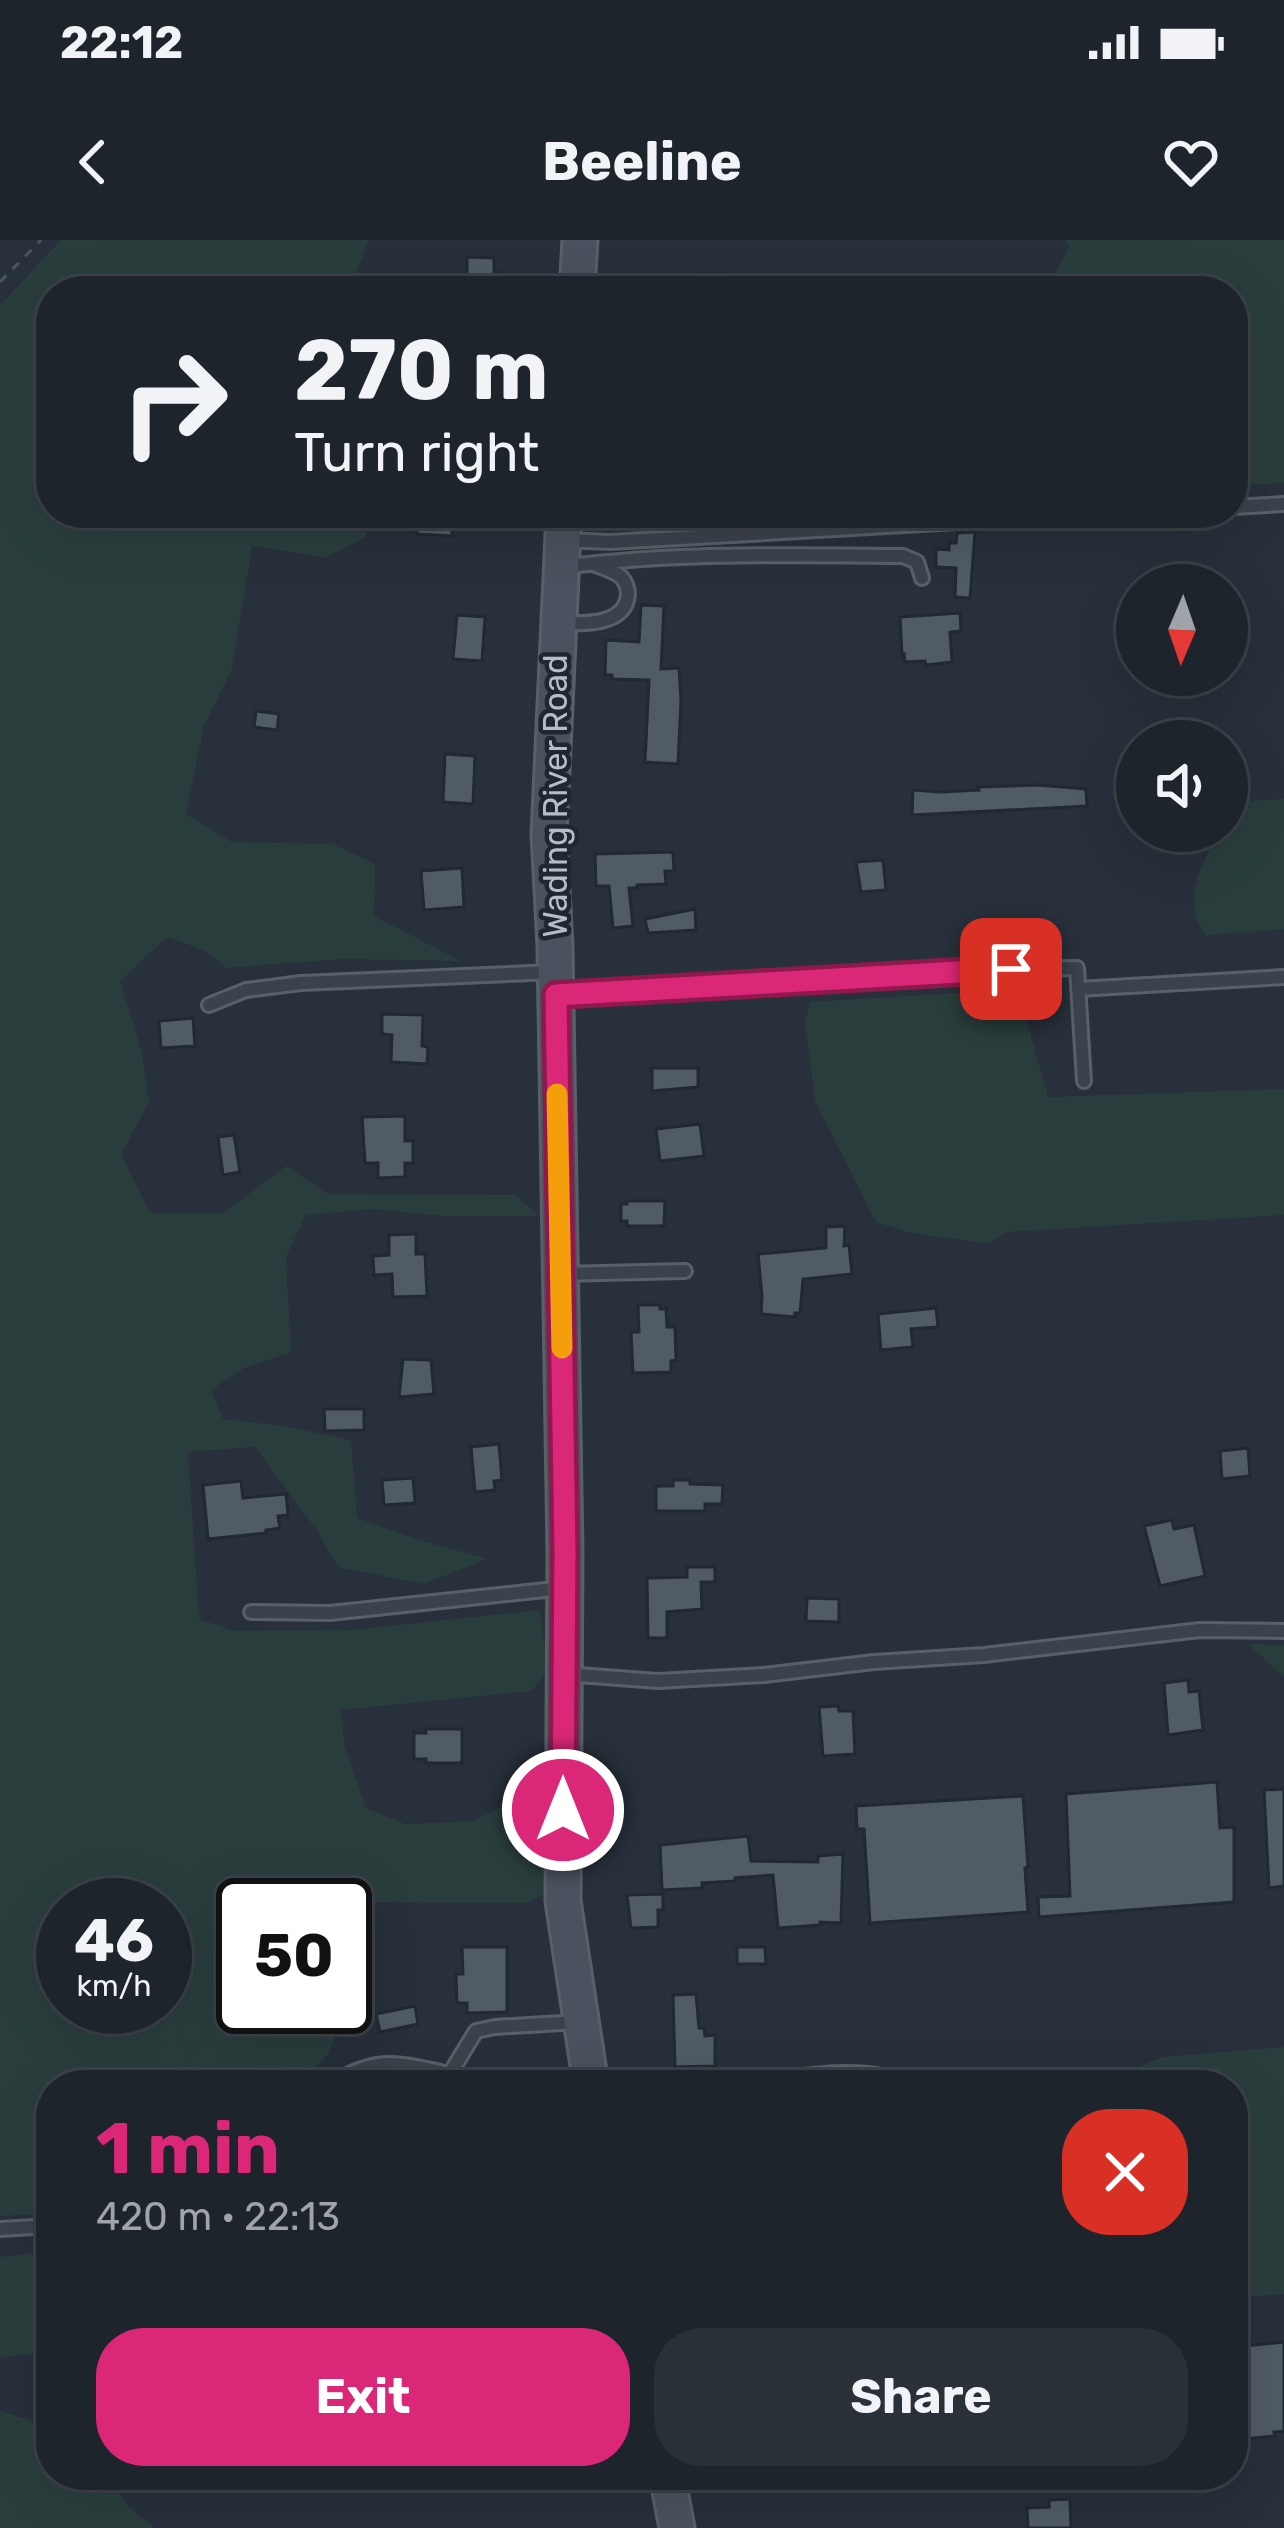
<!DOCTYPE html>
<html lang="en">
<head>
<meta charset="utf-8">
<style>
  body { margin:0; font-family:Rubik,sans-serif; background:#2a3038; color:#f1f3f6; height:100vh; display:flex; flex-direction:column; font-size:45px; white-space:nowrap }
  * { box-sizing:border-box; margin:0 }
  p { font-size:39px; color:#a0a4a9 }
  .icon { flex:none; width:66px; height:66px; fill:none; stroke:currentColor; stroke-width:2; stroke-linecap:round; stroke-linejoin:round }
  .map { position:relative; flex:1; overflow:hidden }
  .side { position:absolute; left:36px; top:1830px; width:1212px; height:420px; display:flex; flex-direction:column; background:#1d242c; border-radius:48px; box-shadow:0 12px 48px #0002,0 0 0 3px #3b4148 }
  .side>* { flex:none }
  .banner { position:absolute; left:36px; top:36px; width:1212px; height:252px; border-radius:48px; box-shadow:0 12px 48px #0002,0 0 0 3px #3b4148; background:#1d242c; color:#f1f3f6; overflow:hidden }
  .needle { width:78px; rotate:182deg }
  .buttons { position:absolute; left:1116px; top:324px; display:grid; gap:24px }
  .buttons a { display:grid; place-items:center; width:132px; height:132px; border-radius:50%; background:#1d242c; box-shadow:0 12px 48px #0002,0 0 0 3px #3b4148; font-size:60px }
  .speed { position:absolute; left:36px; top:1638px; display:flex; gap:24px; font-size:60px; font-weight:700; text-align:center }
  .speed>* { display:grid; place-content:center; width:156px; height:156px; border-radius:50%; background:#1d242c; box-shadow:0 12px 48px #0002,0 0 0 3px #3b4148; line-height:1 }
  .speed small { font-size:30px; font-weight:400 }
  .speed .limit { border:6px solid #111; border-radius:18px; background:#fff; color:#111 }
  .pin { position:absolute; display:grid; place-items:center; width:102px; height:102px; color:#fff; margin:-51px; border-radius:24px; box-shadow:0 6px 18px #0006 }
  .me { position:absolute; width:132px; margin:-66px; rotate:0deg; stroke-linejoin:round; filter:drop-shadow(0 0 9px #0008) }
  .turn { display:flex; align-items:center; gap:42px; height:252px; padding:0 60px; font-size:54px }
  .turn .icon { width:156px; height:156px; stroke-width:2.5 }
  .turn b { display:block; font-size:84px; line-height:102px }
  .round { display:grid; place-items:center; flex:none; width:126px; height:126px; border-radius:48px; background:#2a3038 }
  .summary { display:flex; align-items:center; justify-content:space-between; height:204px; padding:0 60px }
  h1 { font-size:72px; font-weight:700; line-height:90px; color:#db2777 }
  .action { display:flex; gap:24px; margin-top:auto; padding:24px 60px }
  .action a { flex:1; height:138px; border-radius:48px; background:#db2777; color:#fff; font-size:48px; font-weight:700; line-height:138px; text-align:center }
  .action a+a { background:#2a3038; color:#f1f3f6 }
  .status { display:flex; justify-content:space-between; align-items:center; height:84px; padding:0 60px; background:#1d242c; direction:ltr }
  .status svg { height:33px; fill:currentColor }
  header { display:flex; justify-content:space-between; align-items:center; height:156px; padding:0 60px; background:#1d242c; font-size:54px; font-weight:700 }
  .map>svg:first-child { display:block }
</style>
</head>
<body>
<div class="status"><b>22:12</b><svg viewBox="0 0 49 12"><path d="M0 12V9h3v3zM5 12V6h3v6zM10 12V3h3v9zM15 12V0h3v12zM26 1h20v11H26zM47 4h2v5h-2z"/></svg></div>
<header><svg class="icon" aria-label="back" viewBox="0 0 24 24"><path d="M15 5l-7 7 7 7"/></svg>Beeline<svg class="icon" aria-label="heart" viewBox="0 0 24 24"><path d="M12 20l-8-8c-3-5 5-10 8-4 3-6 11-1 8 4z"/></svg></header>
<div class="map">
<svg width="1284" height="2288" viewBox="0 0 1284 2288">
  <rect width="100%" height="100%" fill="#27303b"/>
  <!-- green -->
  <path fill="#2a3d3d" fill-rule="evenodd" d="M61 0H369L349 51H51V273H366V297L325 318 252 306 231 432 204 485 186 574 232 602 333 604 375 624 374 676 461 721 341 719 226 728 206 711 167 697 120 741 142 812 149 862 121 914 150 973 222 974 286 926 328 954 515 955 539 976H443L374 969 306 975 286 1017 291 1112 244 1128 211 1150 223 1179 284 1186 351 1200 357 1278 419 1300 488 1319 423 1344 338 1327 318 1292 255 1207 188 1212 199 1379 235 1391 352 1390 540 1370 548 1431 531 1451 341 1470 345 1507 366 1568 405 1584 473 1581 548 1543 552 1651 526 1663 377 1662 347 1675 345 1685V1665H243V1767H330C346 1802 323 1821 300 1845H51V1974L0 1976V65ZM63 1665H165V1767H63Z
    M1063 0H1284V243L1233 246V51H1047L1070 5Z
    M1284 559V689L1206 695C1180 660 1202 625 1219 591H1227V580L1246 561Z
    M989 751 1003 752 1022 764 1048 857 1284 849V975L1007 992 988 1004 908 992 876 982 815 861 805 782 811 762Z
    M1248 1404 1284 1405V1437Z
    M1284 1807V2054L1233 2058V1845H1096L1162 1817Z
    M51 2011V2112L0 2117V2017Z
    M0 2171 33 2181 51 2180V2235H104L131 2269 155 2288H0Z"/>
  <!-- building -->
  <path fill="#505b65" stroke="#212932" stroke-width="3" d="M467 17 494 18V33H502V51H467Z
    M695 34H723L722 51H694Z
    M418 273H453L452 296 417 294Z
    M975 292 970 358 955 357 956 328 936 327V309L949 310V303H956L957 293Z
    M641 365 664 366 661 429 679 428 681 461 678 524 645 522 649 440 612 439V435H605L606 400 639 402Z
    M960 373 961 391 950 392 952 422 926 425 925 421 905 422 904 414 902 415 900 377Z
    M457 375 485 377 482 421 453 419Z
    M256 471 279 474 277 490 254 487Z
    M445 514 475 516 473 564 443 562Z
    M1038 545 1086 549 1087 566 912 575 913 550 940 552 979 550 978 547Z
    M673 612 674 631H665L666 644 637 645V648H629L633 686 613 688 609 646H596L595 614Z
    M883 620 886 650 861 652 856 622Z
    M462 628 464 667 424 670 421 631Z
    M695 669 696 690 648 693 645 679Z
    M382 774 423 775 422 806 428 807 427 824 391 822 392 795 382 794Z
    M193 778 195 806 161 808 159 781Z
    M652 828H698V847L652 851Z
    M405 876V901H413V923H405V937L378 938V923H365L362 877Z
    M700 884 704 916 660 921 656 889Z
    M234 895 240 932 223 935 218 897Z
    M627 961H665L664 986H627V981H621V964H627Z
    M845 986 844 1006 849 1005 852 1034 803 1039 800 1073H795V1077L761 1074 762 1056 758 1014 826 1008V987Z
    M416 994V1014H425L427 1056 393 1057 392 1034 374 1035 373 1016 389 1015V995Z
    M638 1065H660V1069H666L667 1087H675L676 1120 671 1121V1132L633 1133 631 1092H639Z
    M936 1068 938 1087 911 1089 913 1107 881 1110 878 1074Z
    M403 1119 431 1120 434 1154 399 1157Z
    M324 1169H364V1190L325 1191Z
    M499 1204 502 1240 494 1241 495 1250 475 1252 471 1207Z
    M1248 1208 1250 1236 1222 1239 1220 1211Z
    M413 1238 415 1263 384 1265 382 1240Z
    M673 1240H690V1244L723 1245 722 1264H705V1271H656V1246H673Z
    M241 1241 243 1258 286 1254 288 1275 278 1276 280 1288 266 1290V1293L208 1299 203 1245Z
    M1172 1280 1174 1289 1194 1285 1205 1336 1160 1346 1144 1286Z
    M687 1327H715V1342H701L702 1369 667 1372V1398H648L647 1338 687 1337Z
    M807 1358 839 1359V1382L806 1381Z
    M1188 1440 1189 1452 1199 1451 1203 1490 1168 1495 1164 1443Z
    M838 1466 839 1471H853L855 1514 823 1516 819 1467Z
    M425 1489H462V1523H426V1519H414V1493H426Z
    M1217 1542 1220 1588 1234 1587V1662L1039 1677 1038 1657 1070 1656 1066 1554Z
    M1284 1549V1646L1269 1648 1264 1550Z
    M1023 1556 1028 1627 1025 1628 1028 1672 870 1683 864 1589H857L856 1566Z
    M748 1596 751 1621 818 1622V1616L843 1614 841 1683 820 1682V1685L778 1688 773 1635 735 1638V1641L702 1643V1648L662 1650 660 1605Z
    M663 1654V1670H658V1687L631 1688 627 1655Z
    M462 1707H507V1772L467 1773V1763H457L456 1734H463Z
    M737 1707H765L766 1724H737Z
    M696 1754 699 1788H704L705 1796 715 1795V1826L675 1827 673 1755Z
    M415 1766 418 1784 380 1792 376 1774Z
    M1284 2102V2191L1274 2192 1275 2196 1233 2200V2107Z
    M1070 2259 1071 2288H1028L1027 2268 1049 2267V2260Z"/>
  <g fill="none" stroke-linecap="round" stroke-linejoin="round">
    <!-- service casing -->
    <g stroke="#586069" stroke-width="18">
      <path id="service" d="M1233 267 1284 264
        M563 300 610 302 1114 273
        M564 327C677 312 790 315 903 316L917 322 922 338
        M563 383C585 384 626 385 628 354 628 348 625 340 620 336 614 331 601 327 593 324
        M1078 749 1284 737
        M556 755 1011 729 1077 728 1084 841
        M209 765 246 750 301 743 554 732
        M560 1034 685 1031
        M251 1372 330 1373 564 1348
        M565 1434 658 1441 764 1435 874 1422 984 1415 1200 1390 1284 1391
        M446 1840 476 1791 495 1787 579 1782
        M329 1845C375 1818 391 1821 441 1832L448 1843
        M727 1845C781 1841 860 1820 910 1845
        M993 1845 1013 1842 1034 1845
        M0 1989 51 1986"/>
    </g>
    <!-- secondary casing -->
    <g stroke="#586069" stroke-width="39">
      <path id="secondary" d="M577 51 580 0
        M564 273 549 594 555 706 565 1312 563 1661 591 1845
        M667 2235 677 2288"/>
    </g>
    <!-- path -->
    <path stroke="#48595b" stroke-width="3" stroke-dasharray="9 9" stroke-linecap="butt" d="M0 42 41 0"/>
    <!-- service -->
    <use href="#service" stroke="#3a424b" stroke-width="12"/>
    <!-- secondary -->
    <use href="#secondary" stroke="#49525e" stroke-width="33"/>
  </g>
  <g fill="none" stroke-linecap="round" stroke-linejoin="round">
    <!-- route casing -->
    <g stroke="#8e194d" stroke-width="30">
      <path id="route" d="M563 1570 565 1312 556 755 1011 729"/>
    </g>
    <!-- route -->
    <use href="#route" stroke="#db2777" stroke-width="21"/>
    <!-- slow -->
    <path stroke="#f59e0b" stroke-width="21" d="M557 854 562 1108"/>
  </g>
  <g text-anchor="middle" stroke-width="9" stroke-linejoin="round" paint-order="stroke">
    <!-- street labels -->
    <g font-size="33" fill="#b6bdc6" stroke="#1f2730">
      <text transform="translate(555 556) rotate(-90)" y="12">Wading River Road</text>
    </g>
  </g>
</svg>
<div class="buttons">
<a><svg class="needle" viewBox="-14 -14 28 28"><path d="M0-13l5 13h-10z" fill="#e53935"/><path d="M0 13l5-13h-10z" fill="#a0a4a9"/></svg></a>
<a><svg class="icon" aria-label="sound" viewBox="0 0 24 24"><path d="M4 9h4l5-4v14l-5-4H4zM17 9q2 3 0 6"/></svg></a>
</div>
<div class="speed"><div>46<small>km/h</small></div><div class="limit">50</div></div>
<div class="pin" style="left:1011px;top:729px;background:#d93025"><svg class="icon" aria-label="arrive" viewBox="0 0 24 24"><path d="M6 21V4h12l-3 4 3 4H6"/></svg></div>
<svg class="me" style="left:563px;top:1570px" viewBox="-20 -20 40 40"><circle r="17" fill="#db2777" stroke="#fff" stroke-width="3"/><path d="M0-11L8 9 0 5-8 9z" fill="#fff"/></svg>
<div class="banner">
<div class="turn"><svg class="icon" aria-label="right" viewBox="0 0 24 24"><path d="M7 20v-9h11M14 6l5 5-5 5"/></svg><div><b>270 m</b>Turn right</div></div>
</div>
<section class="side">
<div class="summary"><div><h1>1 min</h1><p>420 m · 22:13</p></div><a class="round" style="background:#d93025;color:#fff"><svg class="icon" aria-label="close" viewBox="0 0 24 24"><path d="M6 6l12 12M18 6L6 18"/></svg></a></div>
<div class="action"><a>Exit</a><a>Share</a></div>
</section>
</div>
</body>
</html>
